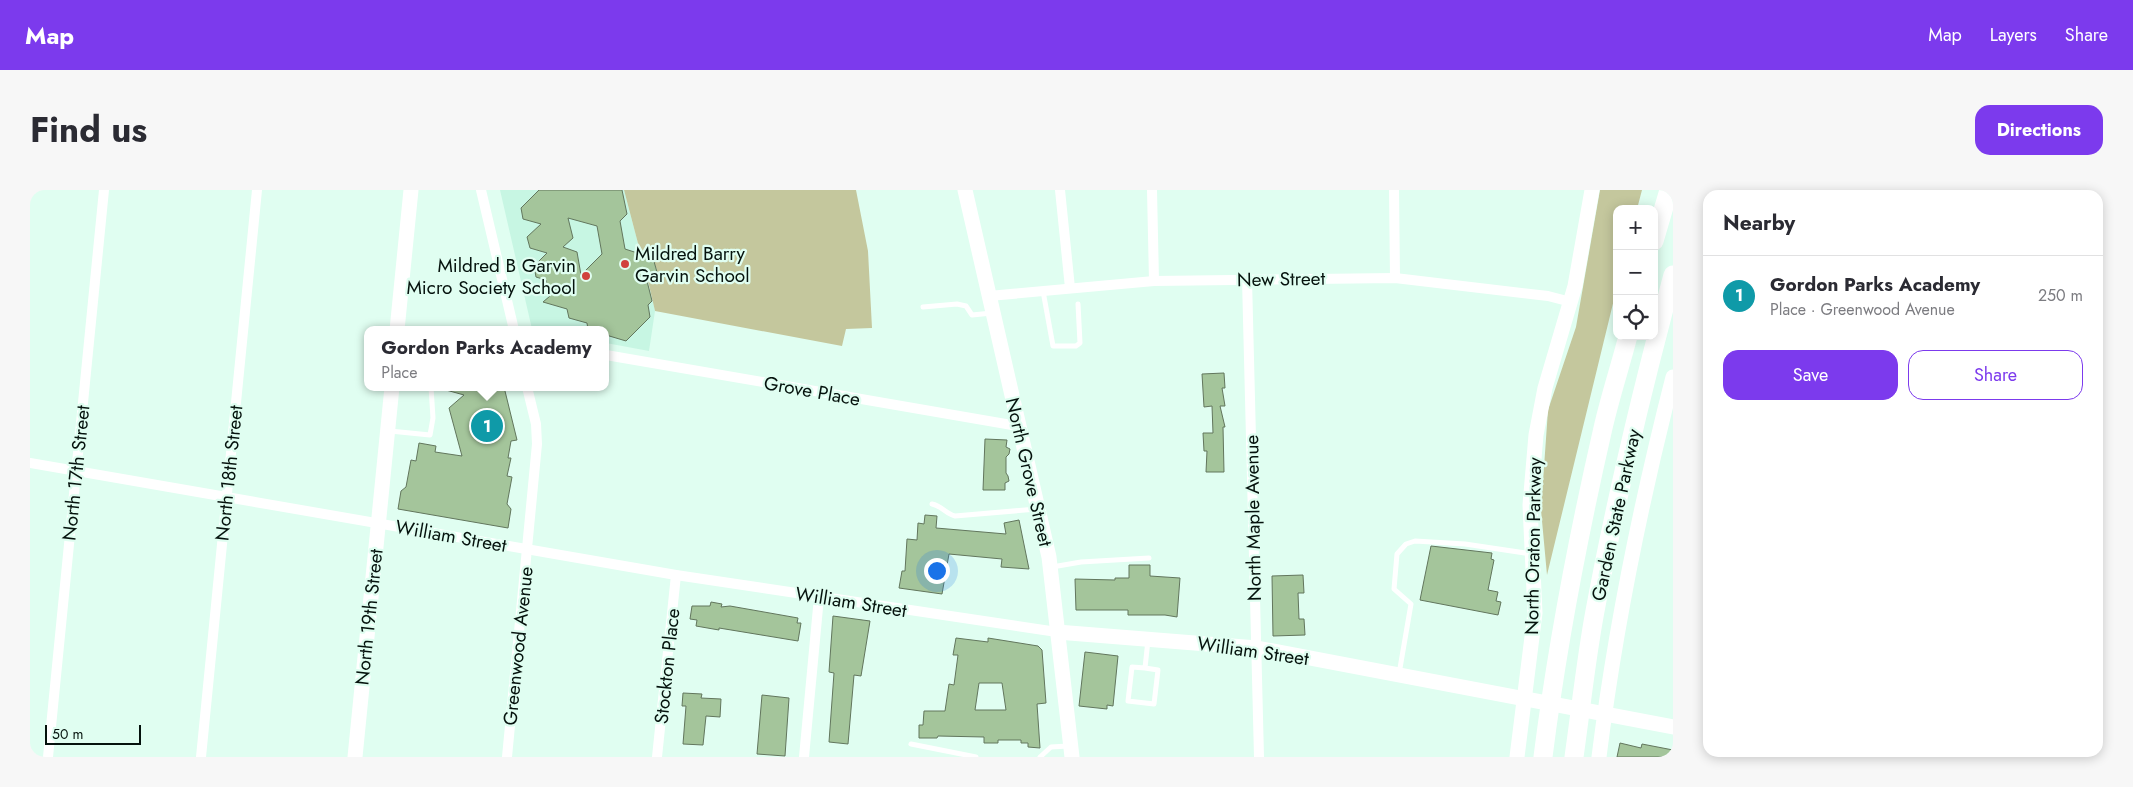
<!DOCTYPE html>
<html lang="en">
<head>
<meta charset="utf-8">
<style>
	body { margin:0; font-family:Jost,sans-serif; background:#f7f7f7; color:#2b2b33 }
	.controls { position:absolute; right:15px; top:15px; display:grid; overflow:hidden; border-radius:10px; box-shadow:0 2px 12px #0003 }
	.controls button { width:45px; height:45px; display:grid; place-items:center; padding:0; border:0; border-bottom:1px solid #e1e1e2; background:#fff; color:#2b2b33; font:25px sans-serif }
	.scale { position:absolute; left:15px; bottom:12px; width:96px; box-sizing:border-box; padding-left:5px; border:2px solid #05120d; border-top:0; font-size:14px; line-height:18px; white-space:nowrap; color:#05120d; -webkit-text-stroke:4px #e0fef1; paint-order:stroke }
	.you { position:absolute; left:906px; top:380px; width:18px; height:18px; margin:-12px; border:4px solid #fff; border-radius:50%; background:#1a73e8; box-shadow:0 0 0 8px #1a73e833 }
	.badge { display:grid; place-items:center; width:32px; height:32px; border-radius:50%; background:#7c3aed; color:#fff; font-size:16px; font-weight:700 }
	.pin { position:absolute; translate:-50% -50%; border:2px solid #fff; box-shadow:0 1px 5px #0006 }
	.popup { position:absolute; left:334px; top:136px; width:245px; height:65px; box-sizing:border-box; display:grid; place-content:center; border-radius:10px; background:#fff; filter:drop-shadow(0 1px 4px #0005); font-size:16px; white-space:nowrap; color:#7c7c81 }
	.popup b { font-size:19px; color:#2b2b33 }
	.popup::after { content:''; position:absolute; left:50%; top:100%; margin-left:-10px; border:10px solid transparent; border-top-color:#fff }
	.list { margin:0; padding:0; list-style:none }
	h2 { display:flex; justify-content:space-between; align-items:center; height:65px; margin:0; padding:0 20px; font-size:21px }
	h2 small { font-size:16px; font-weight:400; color:#7c7c81 }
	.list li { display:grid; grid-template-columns:32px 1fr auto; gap:15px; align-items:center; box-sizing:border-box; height:80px; padding:0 20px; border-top:1px solid #e1e1e2 }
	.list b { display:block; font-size:19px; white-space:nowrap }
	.list p { margin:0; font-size:16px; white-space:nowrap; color:#7c7c81 }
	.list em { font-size:16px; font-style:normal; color:#7c7c81 }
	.actions { display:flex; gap:10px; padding:15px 20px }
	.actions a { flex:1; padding:11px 0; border:1px solid #7c3aed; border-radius:15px; text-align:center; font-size:18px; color:#7c3aed }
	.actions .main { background:#7c3aed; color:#fff }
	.icon { flex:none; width:28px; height:28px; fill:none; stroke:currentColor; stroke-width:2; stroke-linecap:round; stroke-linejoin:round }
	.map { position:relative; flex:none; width:1643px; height:567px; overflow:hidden; border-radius:15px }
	header { display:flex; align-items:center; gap:30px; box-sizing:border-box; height:70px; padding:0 25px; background:#7c3aed; color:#fff }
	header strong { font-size:24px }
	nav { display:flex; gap:28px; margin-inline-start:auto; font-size:18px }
	.intro { display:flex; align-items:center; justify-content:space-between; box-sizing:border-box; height:120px; padding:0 30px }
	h1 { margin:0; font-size:35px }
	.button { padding:12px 22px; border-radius:15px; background:#7c3aed; color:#fff; font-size:18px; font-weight:700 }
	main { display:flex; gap:30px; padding:0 30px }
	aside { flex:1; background:#fff; border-radius:15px; box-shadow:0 2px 12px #0003 }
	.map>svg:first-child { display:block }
	.built { fill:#c7f6e3 }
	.green { fill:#c4c79d }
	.building { fill:#a4c59b; stroke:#62765d; fill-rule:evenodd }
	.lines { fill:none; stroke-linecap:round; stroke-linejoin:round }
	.lane { stroke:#fff; stroke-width:5 }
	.street { stroke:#fff; stroke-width:10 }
	.secondary { stroke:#fff; stroke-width:15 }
	.highway { stroke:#fff; stroke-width:19 }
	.poi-dot { fill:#d1423d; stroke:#e0fef1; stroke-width:2 }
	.labels { text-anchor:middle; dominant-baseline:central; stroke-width:4.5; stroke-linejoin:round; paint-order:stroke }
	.poi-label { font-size:19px; fill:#05120d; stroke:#e0fef1; text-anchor:start }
	.street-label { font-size:19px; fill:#05120d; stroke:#e0fef1 }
</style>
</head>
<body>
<header>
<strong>Map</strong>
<nav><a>Map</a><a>Layers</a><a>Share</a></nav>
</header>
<div class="intro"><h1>Find us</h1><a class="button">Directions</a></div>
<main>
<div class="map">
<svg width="1643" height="567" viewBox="0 0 1643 567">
	<rect width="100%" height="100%" fill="#e0fef1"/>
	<polygon class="built" points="470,0 594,0 610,61 621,66 627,80 618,91 625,121 619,161 576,153 576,140 502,139"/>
	<g class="green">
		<polygon points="594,0 826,0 838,61 842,138 816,139 812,156 625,121 618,91 627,80 621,66 610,61"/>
		<polygon points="1570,0 1612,0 1607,19 1587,19 1587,97 1517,385 1511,320 1518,220 1546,137"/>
	</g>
	<g class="building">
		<path d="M 509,0 L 592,0 L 597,24 L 590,31 L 595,59 L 623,68 L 627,82 L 617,91 L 622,111 L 618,115 L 620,127 L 596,151 L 576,145 L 576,140 L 558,140 L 557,133 L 539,128 L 537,119 L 513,112 L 520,106 L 516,90 L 506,87 L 504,76 L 517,63 L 500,58 L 497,47 L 511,34 L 493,29 L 491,18 ZM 538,28 L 567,36 L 572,64 L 551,85 L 547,62 L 533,57 L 543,48 Z"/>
		<polygon points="1194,183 1195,198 1192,198 1195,216 1190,216 1195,237 1193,237 1194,282 1176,282 1177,261 1174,261 1173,243 1183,243 1182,216 1174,217 1172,184"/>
		<polygon points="417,197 474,197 487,250 481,251 478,268 481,268 477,286 482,287 477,314 481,319 478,338 368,319 371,301 376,297 381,270 386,271 389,253 406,256 405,262 432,266 419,218 434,205 416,200"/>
		<polygon points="955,249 977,250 976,257 980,259 979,264 976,267 976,283 978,286 979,291 975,293 975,300 953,300"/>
		<polygon points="895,325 907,326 906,338 976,344 974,333 989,330 999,379 971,377 972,369 919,364 912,404 869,398 872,381 875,381 877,349 887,350 888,333 894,334"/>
		<polygon points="1401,356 1462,363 1461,369 1464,370 1458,400 1468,402 1466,411 1471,412 1468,425 1390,410"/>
		<polygon points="1099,375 1120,375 1120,386 1150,388 1147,427 1135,425 1098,425 1098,420 1046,420 1045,389 1085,390 1085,388 1099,388"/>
		<polygon points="1273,385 1274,403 1268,403 1269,429 1274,429 1275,445 1243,446 1242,386"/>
		<polygon points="681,412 692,414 691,417 700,416 768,428 767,433 771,433 768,451 689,438 689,440 666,436 667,430 660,429 662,416 680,416"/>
		<polygon points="803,426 840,431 831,486 824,485 818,554 799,552 804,483 799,482"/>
		<path d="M 926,448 L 958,452 L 958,448 L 1008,456 L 1012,460 L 1016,513 L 1007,514 L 1010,558 L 998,557 L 998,553 L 991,553 L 991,550 L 968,550 L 968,553 L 954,553 L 954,547 L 908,546 L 907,548 L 889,548 L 889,535 L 893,535 L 894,521 L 915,521 L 919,494 L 924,495 L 928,465 L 923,465 ZM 949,493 L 972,493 L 976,520 L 945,520 Z"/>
		<polygon points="1055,462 1088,466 1083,516 1077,515 1077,519 1049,516"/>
		<polygon points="653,503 672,504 671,508 691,509 690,527 676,526 673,555 653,554 656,516 652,516"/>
		<polygon points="732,505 759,508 755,566 727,564"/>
		<polygon points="1590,553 1611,558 1612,554 1643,560 1643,567 1587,567"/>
	</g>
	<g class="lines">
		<g class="lane">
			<polyline points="1013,101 1023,156 1046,156 1050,153 1048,114"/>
			<polyline points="893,117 927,114 936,116 942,125 962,123"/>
			<polyline points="360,241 400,245 403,228 401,197"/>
			<path d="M 902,314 C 912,316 916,324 925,326 L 1007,319"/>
			<polyline points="1022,377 1051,372 1119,368"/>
			<polyline points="1115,478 1128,480 1124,514 1098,511 1102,477 1115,478 1118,450"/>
			<polyline points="1369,484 1381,414 1364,399 1367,364 1376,354 1385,351 1435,354 1502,364"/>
			<polyline points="881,554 946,567"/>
			<polyline points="1010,567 1021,557 1038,556"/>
		</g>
		<g class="street">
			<polyline points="451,0 484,140"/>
			<polyline points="1030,0 1040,98"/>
			<polyline points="1122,0 1124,91"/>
			<polyline points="1364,0 1365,88"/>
			<polyline points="1217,89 1229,567"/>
			<polyline points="959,106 1124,91 1365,88 1518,106 1541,112"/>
			<polyline points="576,165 988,236"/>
			<polyline points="0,273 646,385 1027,442"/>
			<polyline points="18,567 74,0"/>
			<polyline points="171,567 227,0"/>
			<polyline points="477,567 507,254 506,234 497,197"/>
			<polyline points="627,567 646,385"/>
			<polyline points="774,567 789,407"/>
		</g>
		<g class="secondary">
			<polyline points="935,0 1019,367 1042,567"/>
			<polyline points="367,140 381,0"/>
			<polyline points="1027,442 1227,458 1643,537"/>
			<polyline points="325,567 362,197"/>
			<polyline points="1487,567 1505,423 1500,315 1506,245 1515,198 1545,96 1562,0"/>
			<path d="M 1569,567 C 1585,438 1611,312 1643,187"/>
		</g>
		<g class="highway">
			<polyline points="1624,51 1639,0"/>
			<path d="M 1513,567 C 1527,456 1548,347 1573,238 C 1580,207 1590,177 1598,146"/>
			<path d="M 1544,567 C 1551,518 1556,469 1565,421 C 1586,308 1613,196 1643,85"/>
		</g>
	</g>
	<g class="poi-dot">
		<circle cx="595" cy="74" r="5"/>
		<circle cx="556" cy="86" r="5"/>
	</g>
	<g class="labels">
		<g class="poi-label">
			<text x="605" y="63">Mildred Barry<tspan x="605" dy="22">Garvin School</tspan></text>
			<text x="546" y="75" text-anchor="end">Mildred B Garvin<tspan x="546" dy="22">Micro Society School</tspan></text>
		</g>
		<g class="street-label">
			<text transform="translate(1251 89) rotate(-1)">New Street</text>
			<text transform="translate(782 201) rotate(10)">Grove Place</text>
			<text transform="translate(999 282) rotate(77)">North Grove Street</text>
			<text transform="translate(46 283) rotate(-84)">North 17th Street</text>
			<text transform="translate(199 283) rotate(-84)">North 18th Street</text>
			<text transform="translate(1586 325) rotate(-78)">Garden State Parkway</text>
			<text transform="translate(1223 328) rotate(-91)">North Maple Avenue</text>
			<text transform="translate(421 346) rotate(10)">William Street</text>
			<text transform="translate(1503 356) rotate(-89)">North Oraton Parkway</text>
			<text transform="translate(821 412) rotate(9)">William Street</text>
			<text transform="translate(339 427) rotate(-84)">North 19th Street</text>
			<text transform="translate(488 456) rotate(-84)">Greenwood Avenue</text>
			<text transform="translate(1223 461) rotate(8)">William Street</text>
			<text transform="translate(637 476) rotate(-84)">Stockton Place</text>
		</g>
	</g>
</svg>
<div class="controls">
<button>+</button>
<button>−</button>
<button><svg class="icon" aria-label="locate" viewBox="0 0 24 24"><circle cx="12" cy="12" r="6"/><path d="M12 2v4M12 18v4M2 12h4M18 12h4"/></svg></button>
</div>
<div class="scale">50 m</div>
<div class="you"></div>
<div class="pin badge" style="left:457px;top:236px;background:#0f9aa8">1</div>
<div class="popup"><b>Gordon Parks Academy</b>Place</div>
</div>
<aside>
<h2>Nearby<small></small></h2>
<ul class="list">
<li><span class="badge" style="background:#0f9aa8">1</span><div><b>Gordon Parks Academy</b><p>Place · Greenwood Avenue</p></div><em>250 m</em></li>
</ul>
<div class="actions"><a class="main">Save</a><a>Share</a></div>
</aside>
</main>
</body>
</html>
